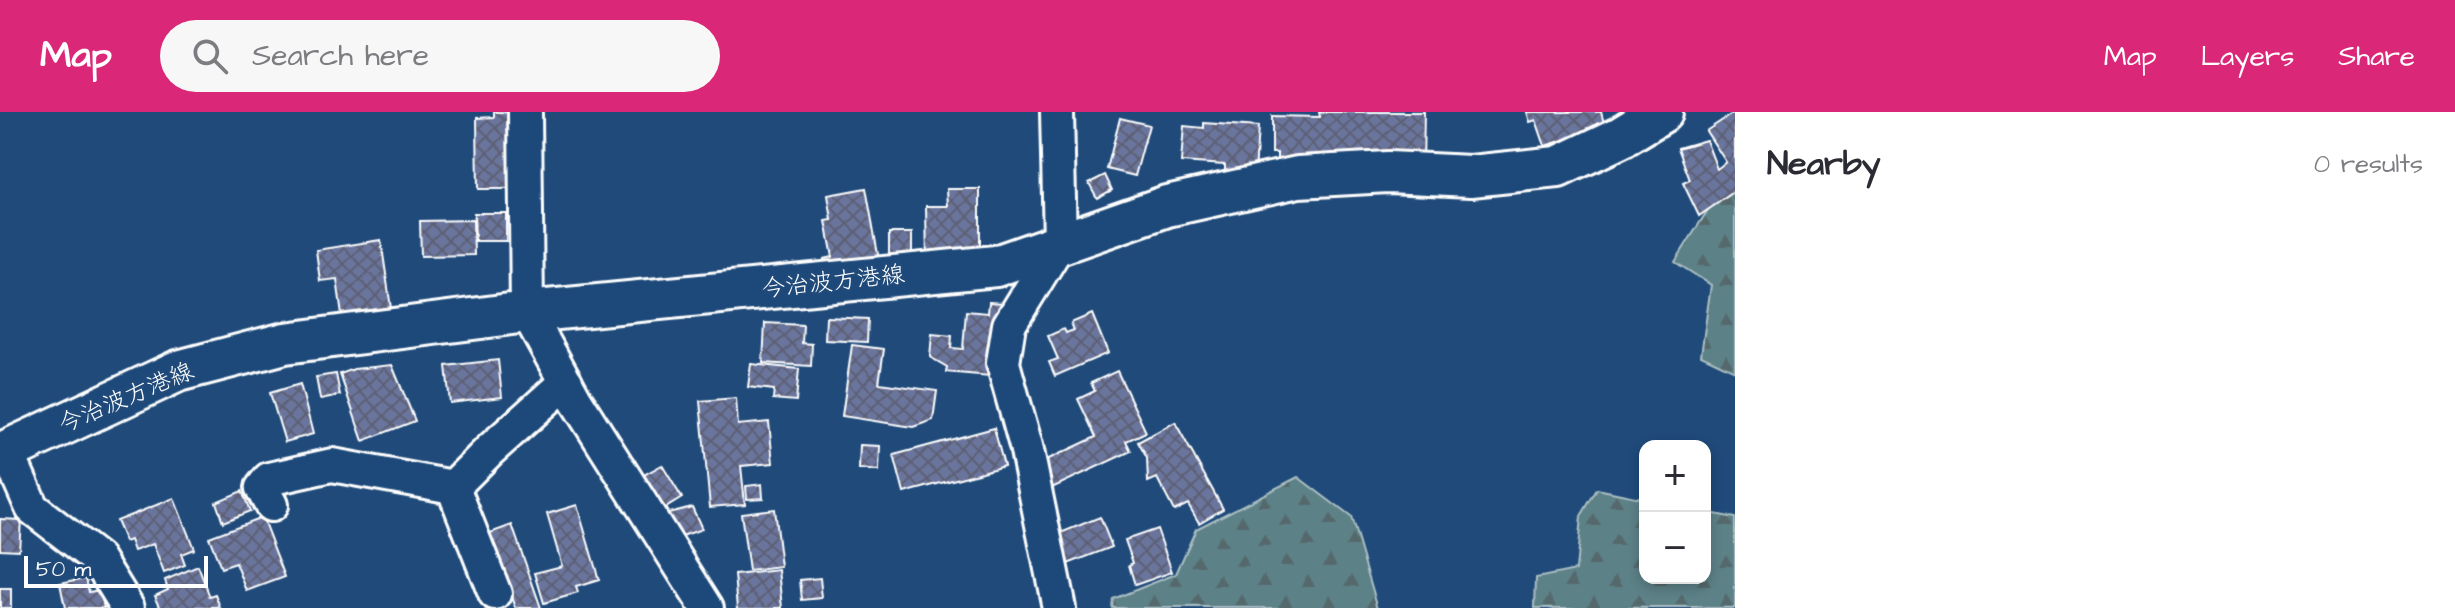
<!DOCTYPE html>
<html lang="en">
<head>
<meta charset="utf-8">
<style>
	body { margin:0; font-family:"Architects Daughter","Klee One",sans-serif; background:#f7f7f7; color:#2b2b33 }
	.controls { position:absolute; right:24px; bottom:24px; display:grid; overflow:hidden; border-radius:16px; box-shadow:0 4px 12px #0003 }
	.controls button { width:72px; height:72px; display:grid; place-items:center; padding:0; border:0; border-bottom:2px solid #e1e1e2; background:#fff; color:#2b2b33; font:40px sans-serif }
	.scale { position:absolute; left:24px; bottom:20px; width:184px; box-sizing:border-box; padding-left:8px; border:4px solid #fff; border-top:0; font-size:22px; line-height:28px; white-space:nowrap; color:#fff; -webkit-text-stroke:6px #1f4a7a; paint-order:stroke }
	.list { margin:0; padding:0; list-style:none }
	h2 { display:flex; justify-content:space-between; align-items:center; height:104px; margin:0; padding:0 32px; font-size:34px }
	h2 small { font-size:26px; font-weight:400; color:#7c7c81 }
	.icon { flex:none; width:44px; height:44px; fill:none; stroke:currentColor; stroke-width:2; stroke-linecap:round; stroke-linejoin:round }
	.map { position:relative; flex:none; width:1735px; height:496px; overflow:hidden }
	header { display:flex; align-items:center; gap:48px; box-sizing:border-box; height:112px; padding:0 40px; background:#db2777; color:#fff }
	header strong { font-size:38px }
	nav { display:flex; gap:44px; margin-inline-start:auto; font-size:28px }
	.search { width:560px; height:72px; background:#f7f7f7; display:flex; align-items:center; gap:20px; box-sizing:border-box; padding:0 28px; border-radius:44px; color:#7c7c81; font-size:30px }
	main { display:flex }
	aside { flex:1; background:#fff }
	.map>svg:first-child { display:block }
	.forest { fill:url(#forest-firs); stroke:#adc0c3; stroke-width:2 }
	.building { fill:url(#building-cross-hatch); stroke:#fff; stroke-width:2 }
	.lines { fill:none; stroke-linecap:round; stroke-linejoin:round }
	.minor-casing { stroke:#fff; stroke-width:38 }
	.major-casing { stroke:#fff; stroke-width:46 }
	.minor { stroke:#1f4a7a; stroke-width:32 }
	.major { stroke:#1f4a7a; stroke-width:40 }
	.labels { text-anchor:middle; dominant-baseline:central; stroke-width:6; stroke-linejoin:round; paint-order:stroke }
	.street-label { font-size:24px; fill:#fff; stroke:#1f4a7a }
</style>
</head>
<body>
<header>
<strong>Map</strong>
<div class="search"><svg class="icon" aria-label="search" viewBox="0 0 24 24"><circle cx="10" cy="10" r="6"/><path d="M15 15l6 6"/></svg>Search here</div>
<nav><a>Map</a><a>Layers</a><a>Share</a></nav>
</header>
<main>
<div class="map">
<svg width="1735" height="496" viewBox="0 0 1735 496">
	<defs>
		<pattern id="forest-firs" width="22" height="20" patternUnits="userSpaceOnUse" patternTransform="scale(2)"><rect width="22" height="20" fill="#5b8187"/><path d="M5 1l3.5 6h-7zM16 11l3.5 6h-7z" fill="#54696c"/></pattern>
		<pattern id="building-cross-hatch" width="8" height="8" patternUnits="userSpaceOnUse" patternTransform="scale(2)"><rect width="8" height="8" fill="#6b749d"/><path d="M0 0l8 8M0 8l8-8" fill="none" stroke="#5c6074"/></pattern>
	</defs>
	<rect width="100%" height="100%" fill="#1f4a7a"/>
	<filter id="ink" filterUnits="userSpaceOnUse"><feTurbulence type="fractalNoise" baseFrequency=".0125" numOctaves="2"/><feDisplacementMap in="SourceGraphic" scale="16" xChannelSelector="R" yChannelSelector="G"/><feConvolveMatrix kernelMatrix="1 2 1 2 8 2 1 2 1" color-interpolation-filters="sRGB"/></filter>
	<g filter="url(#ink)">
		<g class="forest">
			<polygon points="1732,60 1735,62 1735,259 1701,243 1711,173 1675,150"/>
			<polygon points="1298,365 1351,405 1378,496 1112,496 1113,487 1176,462 1196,417"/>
			<polygon points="1597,377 1645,387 1645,466 1705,466 1705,400 1735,406 1735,496 1535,496 1536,466 1576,458 1581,404"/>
		</g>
		<g class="building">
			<polygon points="494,0 512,0 513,77 478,77 477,6 494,5"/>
			<polygon points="1319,0 1424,0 1423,55 1277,58 1277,41 1272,41 1272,4 1320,5"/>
			<polygon points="1527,0 1601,0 1605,15 1572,30 1570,26 1545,34 1536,8 1530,10"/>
			<polygon points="1735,0 1735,79 1699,104 1683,71 1690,68 1678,36 1706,28 1717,57 1726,50 1706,19"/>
			<polygon points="1120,6 1149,13 1135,64 1107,57"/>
			<polygon points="1204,11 1258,15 1255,62 1225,60 1225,53 1181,50 1184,14 1204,16"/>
			<polygon points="1105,63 1112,78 1097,86 1089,71"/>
			<polygon points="866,76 881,159 827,168 824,147 833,145 826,109 832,108 828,83"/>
			<polygon points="947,77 980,77 980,154 927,154 926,94 948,94"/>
			<polygon points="474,101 506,101 506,129 475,129"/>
			<polygon points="473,108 474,143 421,144 420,109"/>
			<rect x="889" y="121" width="23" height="37"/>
			<polygon points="381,128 393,210 344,217 337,167 320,169 316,138"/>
			<polygon points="989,190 1004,191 990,264 946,260 947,255 930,245 932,222 952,224 951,236 963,237 966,199 988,201"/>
			<polygon points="1092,202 1108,241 1055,264 1049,250 1058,247 1048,224 1064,217 1066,221 1074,218 1071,211"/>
			<polygon points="826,205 868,207 867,230 825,228"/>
			<polygon points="765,211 803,213 802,231 812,232 811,254 763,251"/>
			<polygon points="852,233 884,237 879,271 937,279 933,308 913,315 842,304"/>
			<polygon points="498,248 502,285 450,291 446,254"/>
			<polygon points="751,252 799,257 796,289 773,287 774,278 748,275"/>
			<polygon points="392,253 415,309 363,329 340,262 354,257"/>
			<polygon points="1117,259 1146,320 1126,329 1131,339 1052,376 1040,351 1096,325 1078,287 1095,279 1091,271"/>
			<polygon points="336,262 340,283 320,287 316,265"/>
			<polygon points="300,272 313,322 285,330 270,281"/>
			<polygon points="736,286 738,313 769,310 773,351 741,354 745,392 710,395 700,289"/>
			<polygon points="1175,310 1223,397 1199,411 1188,392 1174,399 1157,366 1148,370 1147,346 1138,330"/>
			<polygon points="994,316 1004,354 904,381 894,343"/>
			<polygon points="860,333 880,334 879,359 859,357"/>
			<polygon points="662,353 682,386 664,397 644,363"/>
			<polygon points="762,372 763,386 747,387 746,374"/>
			<polygon points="242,379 250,399 223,410 216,390"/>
			<polygon points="174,386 194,437 181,442 185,453 164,461 153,432 134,439 130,428 125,430 116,409"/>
			<polygon points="577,393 599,468 576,475 578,481 544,491 535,461 562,454 547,402"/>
			<polygon points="692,395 702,417 682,424 664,402"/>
			<polygon points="774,397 781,455 749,459 741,401"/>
			<polygon points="262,405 285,465 247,479 236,451 221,456 209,425"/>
			<polygon points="1100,405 1112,435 1065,453 1053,424"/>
			<polygon points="0,407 21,408 19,438 0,437"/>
			<polygon points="512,413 541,496 516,496 490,421"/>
			<polygon points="1157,417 1172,460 1135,473 1129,453 1133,451 1125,428"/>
			<polygon points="198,454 210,485 216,483 221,496 161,496 155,483 168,477 165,468"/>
			<polygon points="779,458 783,496 738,496 735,463"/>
			<polygon points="86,466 89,480 100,478 104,496 65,496 60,471"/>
			<polygon points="820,466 822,486 802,488 800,468"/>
			<rect x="0" y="477" width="11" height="19"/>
		</g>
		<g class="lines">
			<defs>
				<g id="minor">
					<polyline points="525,0 527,200 575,287 707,496"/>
					<polyline points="1057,0 1060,130 1009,213 1003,251 1026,334 1059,496"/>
					<polyline points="7,339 32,396 98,447 128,496"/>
					<polyline points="453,375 495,482"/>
					<polyline points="271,393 262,376 269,367 332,353 453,375 490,338 566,270"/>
				</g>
				<polyline id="major" points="0,342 178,259 285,231 527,200 996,154 1167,94 1298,65 1388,60 1471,64 1558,55 1621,25 1662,0"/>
			</defs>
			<use href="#minor" class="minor-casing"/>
			<use href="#major" class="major-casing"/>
			<use href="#minor" class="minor"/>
			<use href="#major" class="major"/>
		</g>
	</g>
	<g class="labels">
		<g class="street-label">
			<text transform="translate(833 170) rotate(-6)">今治波方港線</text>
			<text transform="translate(126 286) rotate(-23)">今治波方港線</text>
		</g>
	</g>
</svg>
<div class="controls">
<button>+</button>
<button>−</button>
</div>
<div class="scale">50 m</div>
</div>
<aside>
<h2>Nearby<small>0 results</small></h2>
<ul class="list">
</ul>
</aside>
</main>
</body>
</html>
